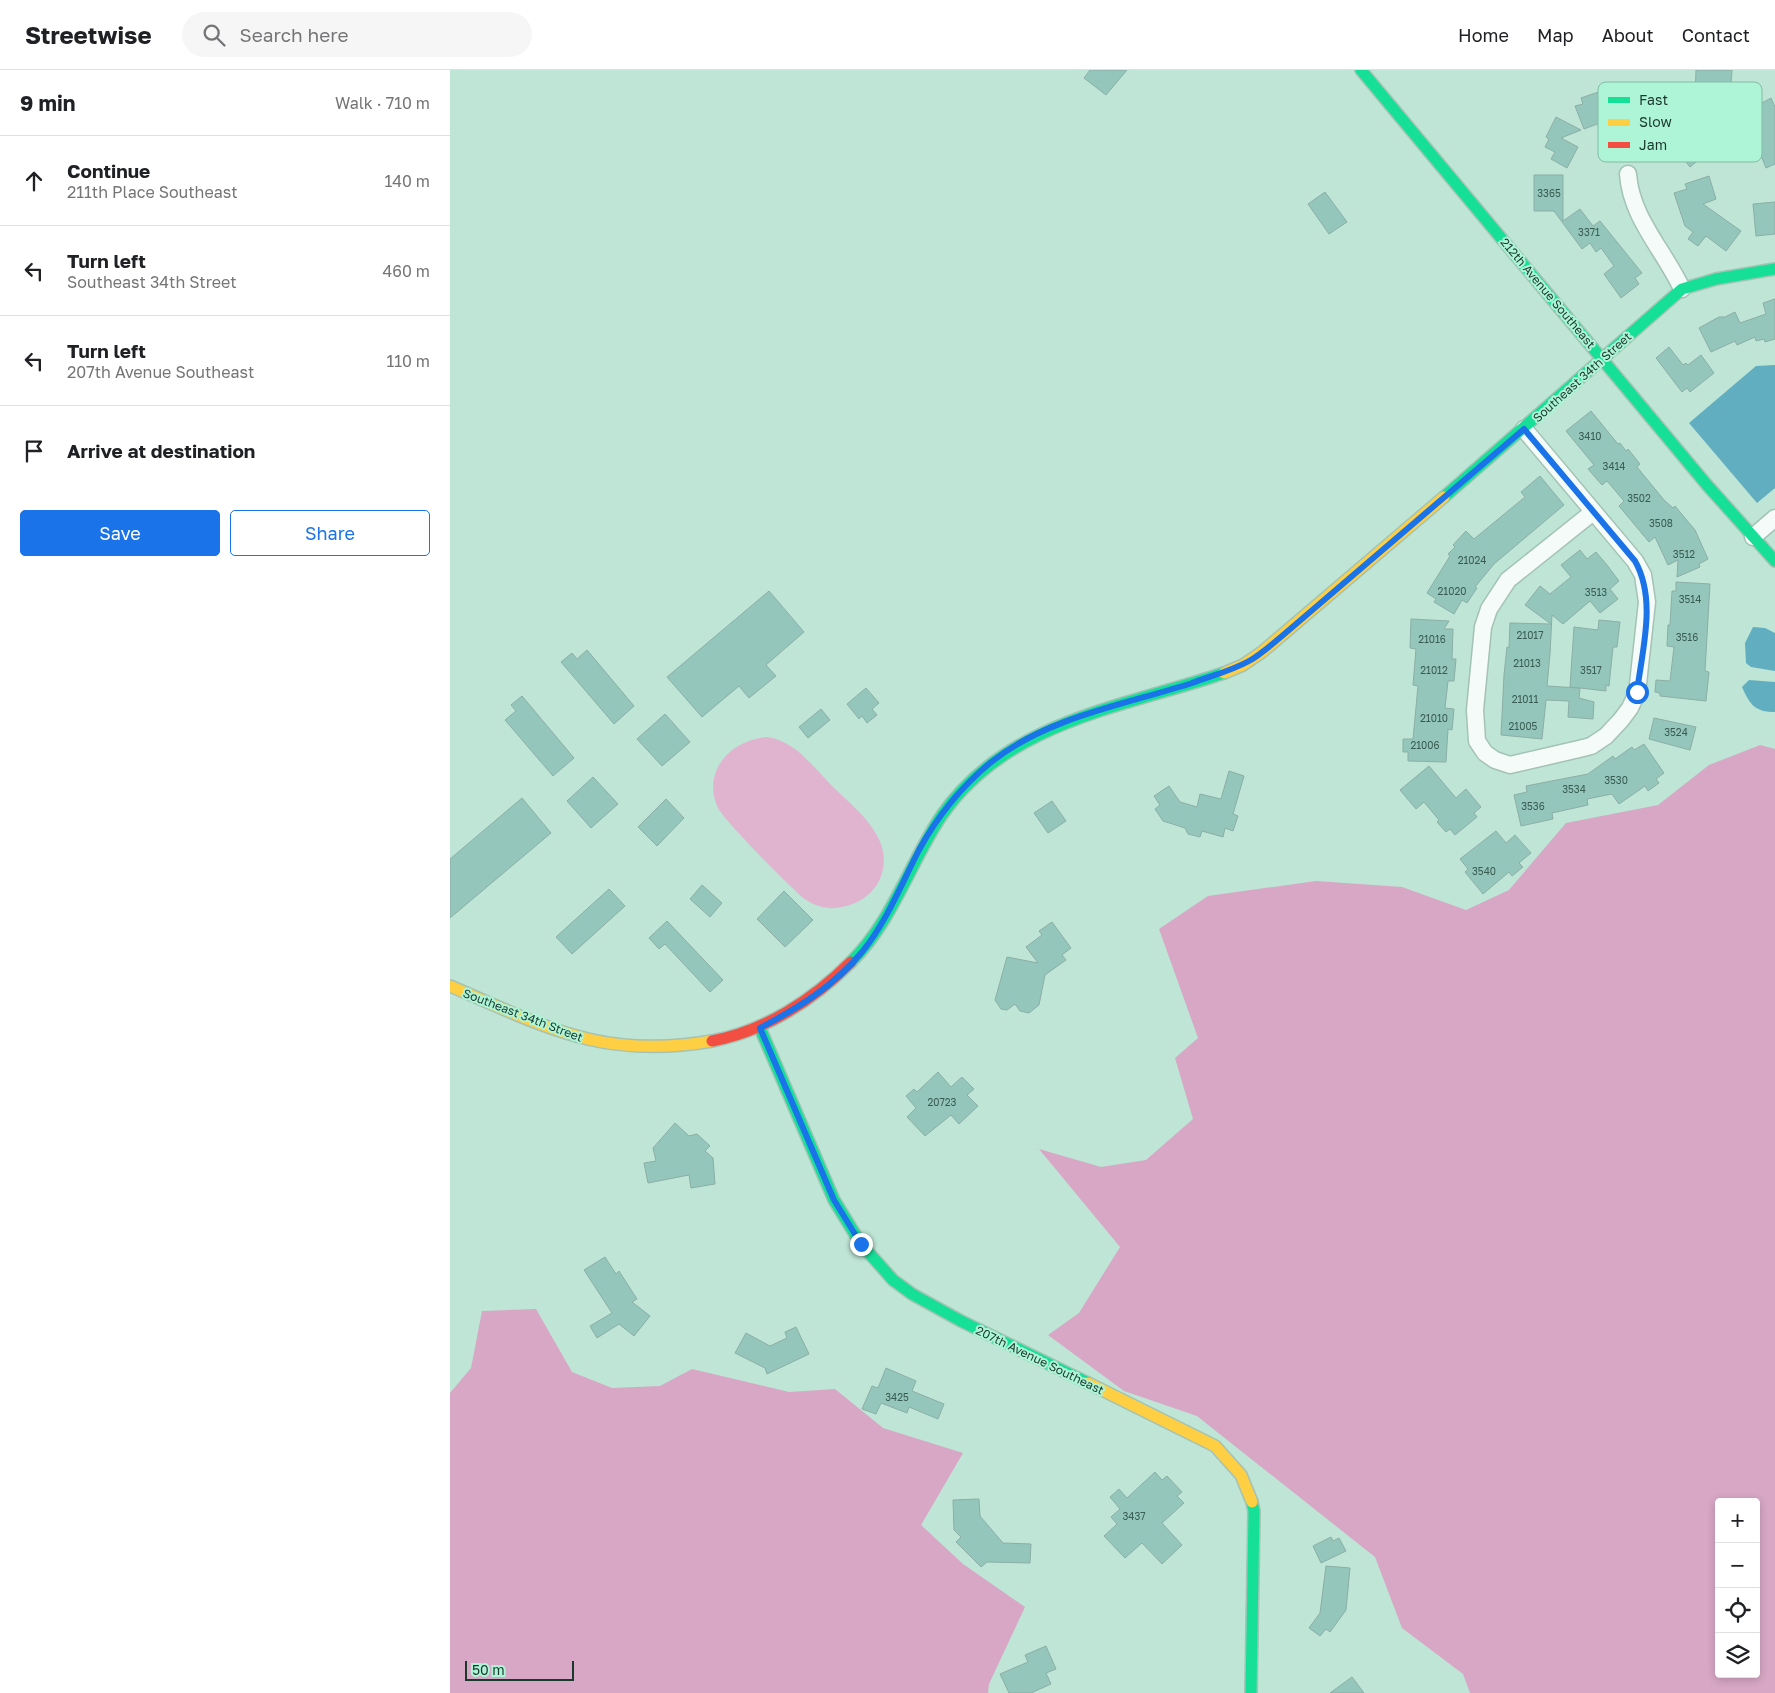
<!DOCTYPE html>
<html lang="en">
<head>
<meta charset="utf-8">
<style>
	body { margin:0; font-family:"Golos Text",sans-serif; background:#f6f6f6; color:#202124 }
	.controls { position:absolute; right:15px; bottom:15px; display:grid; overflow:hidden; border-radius:5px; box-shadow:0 2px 8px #0003 }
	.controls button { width:45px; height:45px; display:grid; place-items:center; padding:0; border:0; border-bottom:1px solid #e0e0e0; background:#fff; color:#202124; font:25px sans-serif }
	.scale { position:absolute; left:15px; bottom:12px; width:109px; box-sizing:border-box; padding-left:5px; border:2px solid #1b382d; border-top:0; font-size:14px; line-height:18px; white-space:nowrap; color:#1b382d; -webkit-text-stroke:4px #aef5d8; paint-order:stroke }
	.stop { position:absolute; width:15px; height:15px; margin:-11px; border:4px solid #1a73e8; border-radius:50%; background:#fff }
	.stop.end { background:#1a73e8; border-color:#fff; box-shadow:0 1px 5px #0008 }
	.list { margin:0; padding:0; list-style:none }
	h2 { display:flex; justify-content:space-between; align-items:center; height:65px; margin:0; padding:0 20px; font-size:21px }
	h2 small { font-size:16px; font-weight:400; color:#757577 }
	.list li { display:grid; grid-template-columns:32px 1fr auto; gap:15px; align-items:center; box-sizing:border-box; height:90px; padding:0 20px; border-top:1px solid #e0e0e0 }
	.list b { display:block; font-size:19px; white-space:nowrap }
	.list p { margin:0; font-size:16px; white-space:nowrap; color:#757577 }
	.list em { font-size:16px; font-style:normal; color:#757577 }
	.actions { display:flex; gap:10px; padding:15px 20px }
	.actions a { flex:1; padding:11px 0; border:1px solid #1a73e8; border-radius:5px; text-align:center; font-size:18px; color:#1a73e8 }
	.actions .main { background:#1a73e8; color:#fff }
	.icon { flex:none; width:28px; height:28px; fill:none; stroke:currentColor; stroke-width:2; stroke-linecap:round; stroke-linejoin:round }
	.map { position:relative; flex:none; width:1325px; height:1623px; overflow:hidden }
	header { display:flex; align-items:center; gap:30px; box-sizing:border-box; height:70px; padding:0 25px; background:#fff; border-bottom:1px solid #e0e0e0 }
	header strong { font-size:24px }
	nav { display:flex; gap:28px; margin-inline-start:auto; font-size:18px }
	.search { width:350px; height:45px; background:#f6f6f6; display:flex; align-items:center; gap:12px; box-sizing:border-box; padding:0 18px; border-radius:28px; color:#757577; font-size:19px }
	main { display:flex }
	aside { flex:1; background:#fff }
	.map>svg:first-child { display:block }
	.green { fill:#e0b4cf }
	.forest { fill:#d7a7c5; fill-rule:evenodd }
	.water { fill:#62aec1 }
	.building { fill:#94c6bc; stroke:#8caea5 }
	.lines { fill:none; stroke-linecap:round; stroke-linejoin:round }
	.street-casing { stroke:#a4c2b6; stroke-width:19 }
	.fast-casing { stroke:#a4c2b6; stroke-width:14 }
	.slow-casing { stroke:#a4c2b6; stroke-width:14 }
	.jam-casing { stroke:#a4c2b6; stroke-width:14 }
	.street { stroke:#f5fbf9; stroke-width:16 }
	.fast { stroke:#16e098; stroke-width:11 }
	.slow { stroke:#ffcf43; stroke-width:11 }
	.jam { stroke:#f24e42; stroke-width:11 }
	.route { stroke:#1a73e8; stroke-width:6 }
	.labels { text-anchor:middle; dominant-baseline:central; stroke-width:4; stroke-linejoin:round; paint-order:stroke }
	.number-label { font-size:10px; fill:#395c51 }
	.street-label { font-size:12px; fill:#1b382d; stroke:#aef5d8 }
	.key { fill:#aef5d8; stroke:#82bca5; stroke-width:1 }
	.key-label { font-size:14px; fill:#1b382d }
</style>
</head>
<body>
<header>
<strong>Streetwise</strong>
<div class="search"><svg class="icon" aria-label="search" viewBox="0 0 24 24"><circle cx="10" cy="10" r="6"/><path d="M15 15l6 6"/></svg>Search here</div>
<nav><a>Home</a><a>Map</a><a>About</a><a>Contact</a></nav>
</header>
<main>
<aside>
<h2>9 min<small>Walk · 710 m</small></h2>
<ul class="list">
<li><svg class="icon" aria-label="ahead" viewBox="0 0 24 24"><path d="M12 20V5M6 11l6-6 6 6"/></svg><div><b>Continue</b><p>211th Place Southeast</p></div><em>140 m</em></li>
<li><svg class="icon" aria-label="left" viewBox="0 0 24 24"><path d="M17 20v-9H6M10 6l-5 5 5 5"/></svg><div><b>Turn left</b><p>Southeast 34th Street</p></div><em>460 m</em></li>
<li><svg class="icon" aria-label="left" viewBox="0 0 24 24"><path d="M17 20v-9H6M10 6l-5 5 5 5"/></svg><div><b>Turn left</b><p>207th Avenue Southeast</p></div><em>110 m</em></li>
<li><svg class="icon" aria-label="arrive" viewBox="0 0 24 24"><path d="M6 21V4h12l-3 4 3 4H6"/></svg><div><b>Arrive at destination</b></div></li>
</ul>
<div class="actions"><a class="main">Save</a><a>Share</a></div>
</aside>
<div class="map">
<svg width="1325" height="1623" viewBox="0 0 1325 1623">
	<rect width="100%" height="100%" fill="#bee5d5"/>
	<path class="green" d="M 317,667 C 346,671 364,698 384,718 C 409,742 446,770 430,809 C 423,824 409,834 392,837 C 380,840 367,837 356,830 C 345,823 273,749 268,738 C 251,701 281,670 317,667 Z"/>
	<g class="forest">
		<path d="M 1310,675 L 1325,679 L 1325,1623 L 1020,1623 L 1013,1604 L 952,1558 L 925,1487 L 747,1346 L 674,1321 L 598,1265 L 629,1243 L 670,1177 L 589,1079 L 651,1097 L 696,1090 L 743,1049 L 725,988 L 748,968 L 709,859 L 758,826 L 866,811 L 952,817 L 1016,840 L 1059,820 L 1116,753 L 1208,735 L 1259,695 ZM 1269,1432 L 1306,1432 L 1306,1604 L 1269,1604 Z"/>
		<polygon points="86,1239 122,1302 162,1318 210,1316 242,1299 339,1322 385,1319 433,1358 513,1383 471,1455 513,1494 575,1537 539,1614 538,1623 0,1623 0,1323 21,1298 32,1241"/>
	</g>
	<g class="water">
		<polygon points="1325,295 1325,418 1307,433 1239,353 1306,296"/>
		<polygon points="1303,557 1315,558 1325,563 1325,601 1301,597 1296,593 1295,573"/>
		<path d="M 1299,610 L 1325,612 L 1325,642 C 1305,642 1300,635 1292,617 Z"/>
	</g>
	<g class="building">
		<polygon points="640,0 677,0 656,25 634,8"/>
		<polygon points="1246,0 1282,0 1280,28 1245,26"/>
		<polygon points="1154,20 1162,41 1170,38 1176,54 1153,63 1150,53 1134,59 1125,36 1133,34 1131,28"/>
		<polygon points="1303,20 1310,34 1321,28 1325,37 1325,94 1316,98 1302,63 1297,65 1281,31"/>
		<polygon points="1106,47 1131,60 1111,68 1128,77 1117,98 1101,89 1105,82 1095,77 1099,69 1096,67"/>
		<polygon points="1234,50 1239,57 1244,53 1249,60 1252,58 1263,72 1254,79 1257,83 1240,97 1215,65"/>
		<polygon points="1084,105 1113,105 1113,151 1130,139 1143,156 1150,151 1192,203 1185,208 1189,214 1171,228 1154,204 1164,196 1151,178 1146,182 1140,173 1132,179 1104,141 1084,141"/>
		<polygon points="1259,106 1266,129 1253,134 1291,161 1276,181 1256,166 1248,176 1238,169 1243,162 1235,156 1224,123 1237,119 1235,114"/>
		<polygon points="875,122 897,152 879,164 858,134"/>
		<polygon points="1325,132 1325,164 1306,166 1303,134"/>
		<polygon points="1325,229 1325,269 1315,272 1314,269 1306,271 1305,267 1287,275 1285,271 1261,282 1249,258 1269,247 1275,247 1285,242 1290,253 1316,244 1313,233"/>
		<polygon points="1219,277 1233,295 1236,293 1238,295 1251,285 1264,303 1240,322 1237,318 1232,322 1206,288"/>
		<polygon points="1141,341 1168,374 1170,373 1176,381 1178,379 1190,394 1187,397 1214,430 1223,438 1225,436 1245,460 1258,489 1249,494 1250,497 1227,507 1228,490 1218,495 1205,467 1199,472 1169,436 1174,431 1157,411 1152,415 1138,399 1144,395 1116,361"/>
		<polygon points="1090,406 1114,435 1044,494 1025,517 1027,518 1017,533 1012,530 1004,544 984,532 986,529 977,523 1000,486 998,484 1005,477 1003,475 1016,461 1024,469 1075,427 1071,422"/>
		<polygon points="1130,480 1137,489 1146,482 1157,495 1169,511 1160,519 1168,529 1150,543 1140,531 1113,554 1102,545 1100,584 1097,616 1129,618 1120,617 1124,557 1148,560 1149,550 1170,552 1167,577 1163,577 1159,616 1156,615 1156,621 1130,618 1129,628 1144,632 1143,649 1118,647 1119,631 1096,630 1092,669 1051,665 1054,605 1057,577 1059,578 1060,553 1101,554 1075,535 1090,516 1100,524 1121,507 1111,495"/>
		<polygon points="1226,512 1260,514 1255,601 1259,602 1256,631 1210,626 1210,623 1205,622 1206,610 1220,611 1224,577 1217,576 1218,555 1220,555 1222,521 1226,521"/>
		<polygon points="319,521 354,562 316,595 326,606 299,628 289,616 252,647 217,607"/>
		<polygon points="961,549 999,551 994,559 1003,559 1002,589 1006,589 1004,611 998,611 995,638 1004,639 1002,660 998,659 996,692 958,691 958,682 953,682 953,669 963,669 968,616 963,615 966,579 960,578"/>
		<polygon points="137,580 184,636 164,654 111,592 122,583 127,589"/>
		<polygon points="416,618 429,633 422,639 427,645 417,653 412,646 409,649 397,634"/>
		<polygon points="72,626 124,688 103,706 55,650 66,641 61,635"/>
		<polygon points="371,639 380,650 358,668 349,657"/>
		<polygon points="215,644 240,672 212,696 187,669"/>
		<polygon points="1204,648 1246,657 1240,680 1199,669"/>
		<polygon points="1194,674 1214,703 1206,709 1209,713 1198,721 1195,716 1169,734 1162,724 1137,729 1138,735 1102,743 1103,749 1071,756 1064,725 1077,722 1076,716 1138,704 1163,686 1165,689 1182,677 1184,680"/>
		<polygon points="979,696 1006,728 1016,719 1031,737 1024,743 1027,747 1005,765 1000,759 996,762 987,752 989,750 974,732 966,739 950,720"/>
		<polygon points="779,701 794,706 783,744 788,746 783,761 775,758 773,767 752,761 750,767 738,764 735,758 713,751 705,739 710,735 704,726 719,716 730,732 747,737 750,724 771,729"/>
		<polygon points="143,707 168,734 141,758 117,731"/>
		<polygon points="72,728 101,763 0,848 0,789"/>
		<polygon points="216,729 234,748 207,776 188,757"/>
		<polygon points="602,731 616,751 598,763 584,743"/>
		<polygon points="1046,761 1056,773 1065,765 1081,783 1069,793 1073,797 1062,806 1059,802 1033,824 1015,802 1018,799 1010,789"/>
		<polygon points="252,815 272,833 260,847 240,829"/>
		<polygon points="159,819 175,836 122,884 106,867"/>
		<polygon points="334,821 363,850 335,877 307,849"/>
		<polygon points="217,851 273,910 260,922 215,874 209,879 199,868"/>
		<polygon points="602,852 621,878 612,885 616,890 595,905 589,935 579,943 570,941 565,934 557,940 551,939 545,930 557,887 588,893 576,877 592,865 589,861"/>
		<polygon points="488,1002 501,1017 512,1007 524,1019 517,1025 528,1036 509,1054 501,1045 475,1066 457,1047 466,1038 456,1026 464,1019 467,1022"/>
		<polygon points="225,1053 239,1066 247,1064 260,1076 255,1081 263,1088 265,1114 241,1118 239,1105 198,1113 194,1093 206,1091 203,1078"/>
		<polygon points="155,1187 166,1204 169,1201 187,1229 182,1232 200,1246 184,1266 169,1254 147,1268 140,1256 162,1243 134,1200"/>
		<polygon points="346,1257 359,1284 317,1304 315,1298 285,1283 296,1263 320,1276 337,1268 335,1262"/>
		<polygon points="436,1298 466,1311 462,1321 494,1334 488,1349 459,1337 457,1343 431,1333 426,1344 412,1339 422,1316 428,1318"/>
		<polygon points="705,1402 712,1410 717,1406 732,1422 727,1426 734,1433 712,1453 732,1475 712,1494 692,1473 675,1488 654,1466 667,1454 661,1447 670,1439 660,1427 669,1419 677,1428"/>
		<polygon points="529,1429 530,1446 553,1473 581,1474 580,1493 537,1492 531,1497 506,1472 511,1467 504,1460 503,1430"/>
		<polygon points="881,1467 883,1471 889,1468 896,1481 871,1493 863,1476"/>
		<polygon points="876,1496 900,1498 896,1540 880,1562 876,1559 870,1566 859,1558 870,1543"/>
		<polygon points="596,1576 606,1599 596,1603 601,1614 581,1623 559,1623 550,1604 578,1592 575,1585"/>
		<polygon points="902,1607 914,1623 880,1623"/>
	</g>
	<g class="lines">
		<defs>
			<g id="street">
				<path d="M 1178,104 C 1181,148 1214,180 1232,219"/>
				<polyline points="1074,359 1185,491 1193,505 1197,532 1187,623 1180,638 1171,650 1156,666 1141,676 1129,679 1060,695 1045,690 1035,683 1027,671 1025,640 1033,557 1039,539 1058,510 1143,442"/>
				<polyline points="1303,467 1325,448"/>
			</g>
			<g id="fast">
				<polyline points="911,0 1257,415 1325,491"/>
				<polyline points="994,427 1232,219 1266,209 1325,199"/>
				<path d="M 401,892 C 443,851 460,792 492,745 C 557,651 674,637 774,603"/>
				<polyline points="310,958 384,1130 411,1174 443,1210 462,1224 511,1251 638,1313"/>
				<polyline points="801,1623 804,1441 802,1432"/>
			</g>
			<g id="slow">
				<polyline points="774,603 793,595 812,582 994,427"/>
				<path d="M 0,916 C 96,957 153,990 262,971"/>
				<polyline points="638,1313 765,1376 791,1405 802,1432"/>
			</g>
			<path id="jam" d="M 262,971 C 315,961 363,930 401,892"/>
		</defs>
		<use href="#street" class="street-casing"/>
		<use href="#fast" class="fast-casing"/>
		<use href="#slow" class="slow-casing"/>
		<use href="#jam" class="jam-casing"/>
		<use href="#street" class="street"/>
		<use href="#fast" class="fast"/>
		<use href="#slow" class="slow"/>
		<use href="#jam" class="jam"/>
	</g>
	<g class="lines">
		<path class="route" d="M 411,1174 L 384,1130 L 310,958 C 348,938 384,916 412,882 C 437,851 451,815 469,780 C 487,747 511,717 540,693 C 597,647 674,635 742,613 C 761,606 781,601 799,591 C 810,585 821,575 832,566 L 1074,359 L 1185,491 C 1207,530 1192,580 1187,622"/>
	</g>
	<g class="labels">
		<g class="number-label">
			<text x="1099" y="123">3365</text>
			<text x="1139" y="162">3371</text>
			<text x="1140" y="366">3410</text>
			<text x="1164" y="396">3414</text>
			<text x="1189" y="428">3502</text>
			<text x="1211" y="453">3508</text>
			<text x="1234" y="484">3512</text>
			<text x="1022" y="490">21024</text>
			<text x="1002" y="521">21020</text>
			<text x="1146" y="522">3513</text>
			<text x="1240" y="529">3514</text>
			<text x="1080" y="565">21017</text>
			<text x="1237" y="567">3516</text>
			<text x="982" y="569">21016</text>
			<text x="1077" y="593">21013</text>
			<text x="984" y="600">21012</text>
			<text x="1141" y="600">3517</text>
			<text x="1075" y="629">21011</text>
			<text x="984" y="648">21010</text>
			<text x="1073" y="656">21005</text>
			<text x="1226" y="662">3524</text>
			<text x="975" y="675">21006</text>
			<text x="1166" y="710">3530</text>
			<text x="1124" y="719">3534</text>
			<text x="1083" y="736">3536</text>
			<text x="1034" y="801">3540</text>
			<text x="492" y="1032">20723</text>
			<text x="447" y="1327">3425</text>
			<text x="684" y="1446">3437</text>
		</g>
		<g class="street-label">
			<text transform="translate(1098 223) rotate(50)">212th Avenue Southeast</text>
			<text transform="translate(1132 307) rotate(-42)">Southeast 34th Street</text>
			<text transform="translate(73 945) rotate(21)">Southeast 34th Street</text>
			<text transform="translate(590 1290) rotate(26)">207th Avenue Southeast</text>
		</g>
	</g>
	<rect x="1148" y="12" width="164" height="80" rx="8" class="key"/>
	<rect x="1158" y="27" width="22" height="6" fill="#16e098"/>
	<rect x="1158" y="49" width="22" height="7" fill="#ffcf43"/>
	<rect x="1158" y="72" width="22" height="6" fill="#f24e42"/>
	<g class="key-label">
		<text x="1189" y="35">Fast</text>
		<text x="1189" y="57">Slow</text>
		<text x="1189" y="80">Jam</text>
	</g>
</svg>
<div class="controls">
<button>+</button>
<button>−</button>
<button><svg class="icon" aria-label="locate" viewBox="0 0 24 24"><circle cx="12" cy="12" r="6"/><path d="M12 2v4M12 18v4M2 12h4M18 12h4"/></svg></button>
<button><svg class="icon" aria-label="layers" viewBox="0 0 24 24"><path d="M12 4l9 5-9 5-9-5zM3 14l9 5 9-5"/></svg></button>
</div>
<div class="scale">50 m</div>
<div class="stop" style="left:1187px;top:622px"></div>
<div class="stop end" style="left:411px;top:1174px"></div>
</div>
</main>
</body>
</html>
